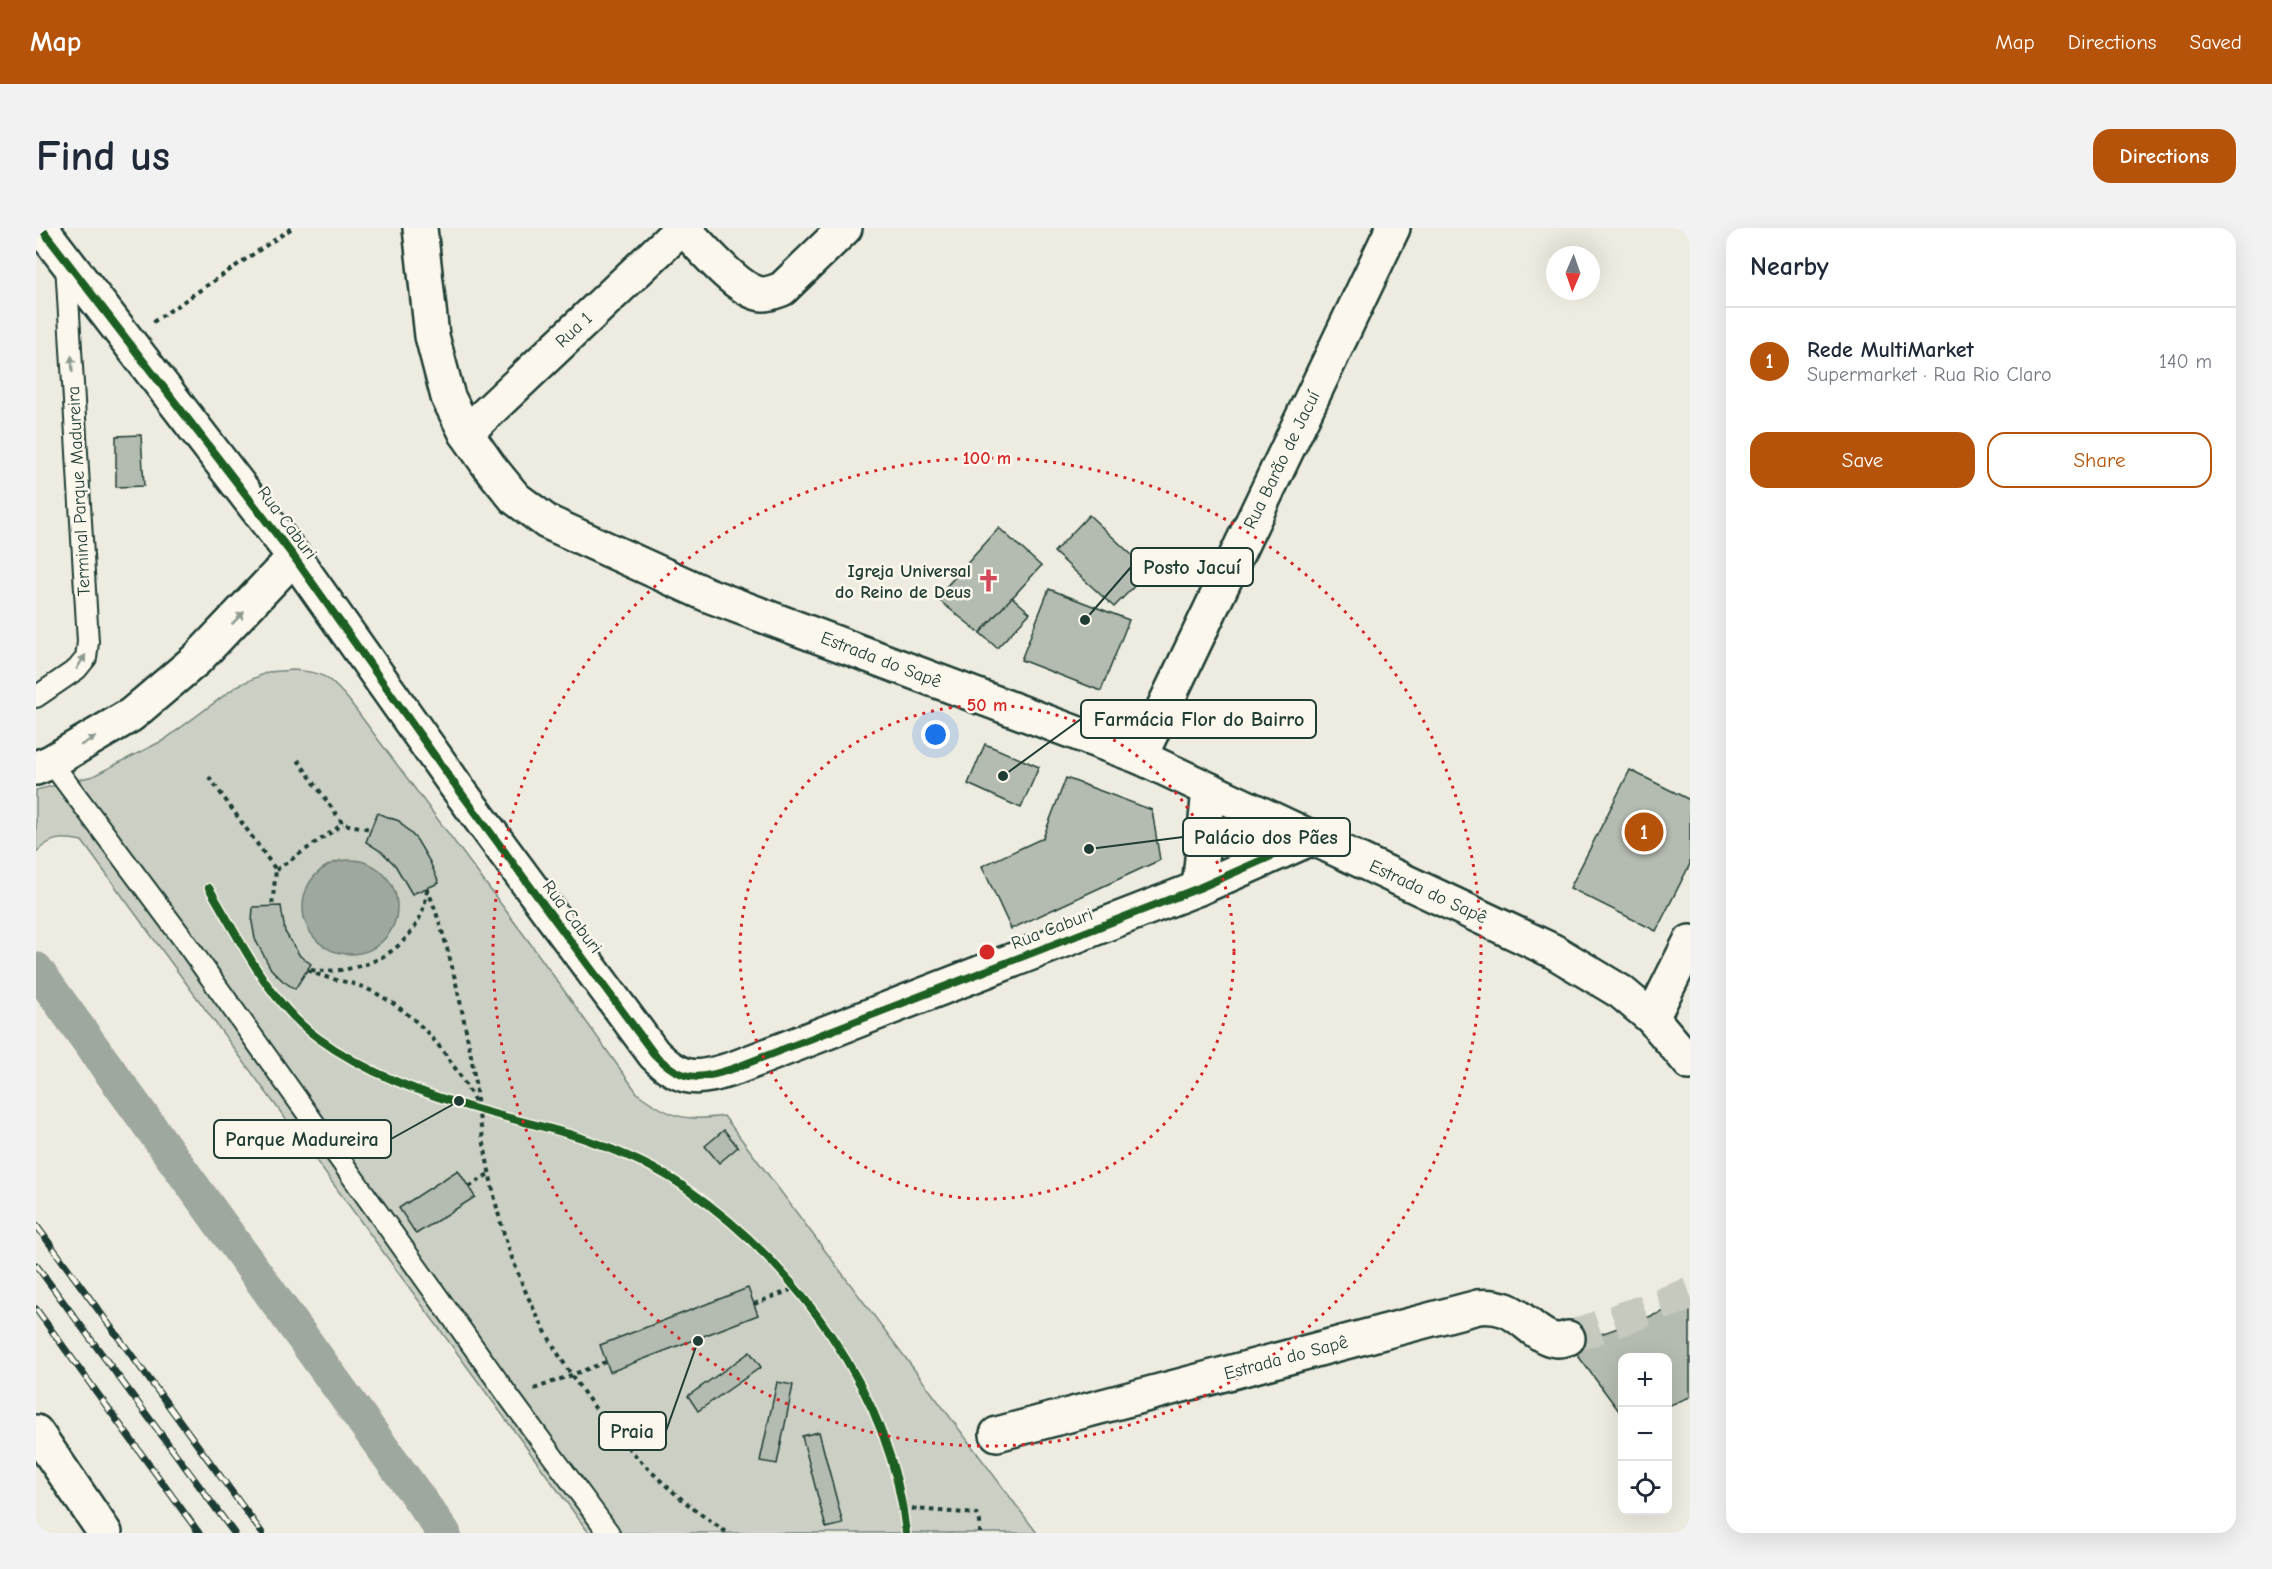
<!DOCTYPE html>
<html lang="en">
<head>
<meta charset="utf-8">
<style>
	body { margin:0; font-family:"Comic Neue",sans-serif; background:#f2f2f3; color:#1f2937 }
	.controls { position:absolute; right:18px; bottom:18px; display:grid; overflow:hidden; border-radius:12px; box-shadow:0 6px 24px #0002 }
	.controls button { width:54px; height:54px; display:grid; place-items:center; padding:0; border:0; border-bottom:2px solid #e0e1e3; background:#fff; color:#1f2937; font:30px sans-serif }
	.compass { position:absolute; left:1510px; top:18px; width:54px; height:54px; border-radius:50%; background:#fff; box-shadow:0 6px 24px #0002; rotate:182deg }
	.you { position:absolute; left:900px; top:507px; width:21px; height:21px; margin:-15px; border:4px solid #fff; border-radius:50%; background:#1a73e8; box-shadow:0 0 0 9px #1a73e833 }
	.badge { display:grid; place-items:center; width:39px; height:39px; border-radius:50%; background:#b45309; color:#fff; font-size:20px; font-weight:700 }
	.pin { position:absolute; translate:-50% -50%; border:3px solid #fff; box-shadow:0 2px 6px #0006 }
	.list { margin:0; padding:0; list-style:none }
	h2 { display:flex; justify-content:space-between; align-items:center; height:78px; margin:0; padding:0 24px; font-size:26px }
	h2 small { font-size:20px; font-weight:400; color:#747a83 }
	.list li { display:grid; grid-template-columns:39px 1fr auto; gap:18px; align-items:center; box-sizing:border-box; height:108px; padding:0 24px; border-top:2px solid #e0e1e3 }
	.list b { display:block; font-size:22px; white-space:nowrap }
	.list p { margin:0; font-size:20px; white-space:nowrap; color:#747a83 }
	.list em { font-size:20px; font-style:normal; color:#747a83 }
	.actions { display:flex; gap:12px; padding:18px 24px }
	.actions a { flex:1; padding:14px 0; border:2px solid #b45309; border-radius:18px; text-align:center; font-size:21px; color:#b45309 }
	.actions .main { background:#b45309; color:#fff }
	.icon { flex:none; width:33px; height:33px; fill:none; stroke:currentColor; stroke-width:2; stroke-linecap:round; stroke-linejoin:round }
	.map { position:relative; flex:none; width:1654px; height:1305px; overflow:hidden; border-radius:18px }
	header { display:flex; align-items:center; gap:36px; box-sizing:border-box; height:84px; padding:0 30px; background:#b45309; color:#fff }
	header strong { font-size:28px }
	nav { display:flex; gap:33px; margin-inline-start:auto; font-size:21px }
	.intro { display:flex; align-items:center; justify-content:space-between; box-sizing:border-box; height:144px; padding:0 36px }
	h1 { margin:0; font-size:42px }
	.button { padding:15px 27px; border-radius:18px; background:#b45309; color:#fff; font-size:21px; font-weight:700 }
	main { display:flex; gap:36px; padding:0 36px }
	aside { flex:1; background:#fff; border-radius:18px; box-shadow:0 6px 24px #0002 }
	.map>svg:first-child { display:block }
	.green { fill:#cbcfc4; stroke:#75867c; stroke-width:1.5 }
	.water { fill:#9fa89f; stroke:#6c7d74; stroke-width:1.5 }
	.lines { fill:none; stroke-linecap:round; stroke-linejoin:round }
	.canal { stroke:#9fa89f; stroke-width:34 }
	.building { fill:#b4bbb0; stroke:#1f3d34; stroke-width:1.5 }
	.minor-tunnel { stroke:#c5c9be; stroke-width:33; stroke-dasharray:33 16; stroke-linecap:butt }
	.service-casing { stroke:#1f3d34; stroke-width:24 }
	.minor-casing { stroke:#1f3d34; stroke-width:38 }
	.tertiary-casing { stroke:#1f3d34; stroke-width:38 }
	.primary-casing { stroke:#1f3d34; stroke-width:38 }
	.path { stroke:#1f3d34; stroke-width:4; stroke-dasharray:4.5 4.5; stroke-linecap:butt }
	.service { stroke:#fbf7ec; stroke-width:20 }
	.minor { stroke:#fbf7ec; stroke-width:33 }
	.tertiary { stroke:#fbf7ec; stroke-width:33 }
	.primary { stroke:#fbf7ec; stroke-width:33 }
	.rail-casing { stroke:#1f3d34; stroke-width:7 }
	.rail { stroke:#fbf7ec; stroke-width:4.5; stroke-dasharray:14; stroke-linecap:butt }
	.cycleway-casing { stroke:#fbf7ec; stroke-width:11 }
	.cycleway { stroke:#1b5e20; stroke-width:8 }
	.oneway { fill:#8d9a90 }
	.ring { fill:none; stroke:#d62828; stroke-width:3; stroke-dasharray:3 6 }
	.labels { text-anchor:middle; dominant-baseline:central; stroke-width:5; stroke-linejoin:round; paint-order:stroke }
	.street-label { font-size:18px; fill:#1f3d34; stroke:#fbf7ec }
	.poi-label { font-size:18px; font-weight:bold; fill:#1f3d34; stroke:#fbf7ec; text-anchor:end }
	.centre { fill:#d62828; stroke:#fbf7ec; stroke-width:3 }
	.ring-label { font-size:18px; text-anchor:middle; font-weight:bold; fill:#d62828; stroke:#fbf7ec; stroke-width:5; stroke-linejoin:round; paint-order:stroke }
	.leader { fill:none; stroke:#1f3d34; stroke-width:2 }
	.callout-dot { fill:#1f3d34; stroke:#fbf7ec; stroke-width:2 }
	.callout { fill:#fbf7ec; stroke:#1f3d34; stroke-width:2 }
	.callout-label { font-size:20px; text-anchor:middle; font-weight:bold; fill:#1f3d34 }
</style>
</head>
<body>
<header>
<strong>Map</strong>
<nav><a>Map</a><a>Directions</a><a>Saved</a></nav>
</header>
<div class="intro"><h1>Find us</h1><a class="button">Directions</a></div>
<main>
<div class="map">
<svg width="1654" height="1305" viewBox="0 0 1654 1305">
	<rect width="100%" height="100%" fill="#eeece1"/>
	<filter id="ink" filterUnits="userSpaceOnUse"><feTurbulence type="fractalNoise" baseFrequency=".0167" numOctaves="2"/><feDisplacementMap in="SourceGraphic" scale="12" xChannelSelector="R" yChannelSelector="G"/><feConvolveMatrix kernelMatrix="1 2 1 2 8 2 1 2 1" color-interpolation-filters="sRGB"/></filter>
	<g filter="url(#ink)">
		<path class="green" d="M 257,442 C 287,444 292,448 312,471 L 494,715 L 602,866 C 634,889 648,894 688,888 L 1001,1305 L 553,1305 L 46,613 C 25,609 16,609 0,624 L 0,562 L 57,548 L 128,512 L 201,458 L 232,444 Z"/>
		<circle class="water" cx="314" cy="679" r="47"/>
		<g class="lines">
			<polyline class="canal" points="0,741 408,1305"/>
		</g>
		<g class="building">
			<polygon points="105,207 108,258 80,259 80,208"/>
			<polygon points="1053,287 1113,343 1078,379 1018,324"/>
			<polygon points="963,300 1005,338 944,405 900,370"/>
			<polygon points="1013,361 1093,392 1065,463 985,432"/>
			<polygon points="976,369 994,385 961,420 944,405"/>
			<polygon points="949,516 1003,539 985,580 932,556"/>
			<polygon points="1594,542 1654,572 1654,636 1620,703 1534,660"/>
			<polygon points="1030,550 1116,582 1124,632 975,701 946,638 1007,610"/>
			<polygon points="341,585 363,593 381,612 394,634 403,655 376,666 359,637 346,624 330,614"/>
			<polygon points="245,678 249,704 264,728 275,736 259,761 247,753 235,741 219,711 216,694 217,679"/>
			<polygon points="688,902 702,919 683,935 669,918"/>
			<polygon points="422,942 439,969 380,1006 363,980"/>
			<polygon points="712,1060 722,1087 574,1144 564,1117"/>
			<polygon points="1654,1074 1654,1169 1632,1178 1632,1130 1586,1130 1586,1187 1534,1117"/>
			<polygon points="714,1124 725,1139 662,1183 652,1168"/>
			<polygon points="741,1154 757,1157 741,1236 724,1233"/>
			<polygon points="783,1204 807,1296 790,1300 766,1208"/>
		</g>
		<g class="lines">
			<polyline class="minor-tunnel" points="1532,1110 1654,1066"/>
			<defs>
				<g id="service">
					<polyline points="0,469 41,441 50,430 52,414 30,35"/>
					<polyline points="15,534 145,708 473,1169 573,1305"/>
				</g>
				<g id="minor">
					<path d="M 5,0 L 258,329 L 420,558 L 618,826 C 647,855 662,852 699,840 L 1163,660 L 1276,610"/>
					<path d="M 647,0 C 664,17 703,65 727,66 C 734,66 740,63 746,61 L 809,0"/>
					<polyline points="430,205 646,0"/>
					<polyline points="1104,529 1357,0"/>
					<polyline points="0,540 15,534 95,487 161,431 258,329"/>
					<polyline points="1163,660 1173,562"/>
					<polyline points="1616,790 1654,714"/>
					<path d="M 961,1206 L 1442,1079 C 1451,1078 1461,1079 1470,1082 C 1491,1090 1508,1120 1532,1110"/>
				</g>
				<polyline id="tertiary" points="384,0 396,108 412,169 430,205 453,238 479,270 511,294 672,367 1104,529 1517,723 1585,764 1616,790 1654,835"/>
				<polyline id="primary" points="0,1204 69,1305"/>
			</defs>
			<use href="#service" class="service-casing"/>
			<use href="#minor" class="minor-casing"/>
			<use href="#tertiary" class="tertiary-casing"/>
			<use href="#primary" class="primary-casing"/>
			<g class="path">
				<polyline points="117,94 256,0"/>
				<polyline points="262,532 307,596 335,601"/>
				<polyline points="173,549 240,642 236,678"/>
				<polyline points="240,642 307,596"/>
				<path d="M 391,660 C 411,710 423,765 433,818 C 439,844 440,872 445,899 C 453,944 461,992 478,1035 C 517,1140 598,1245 692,1305"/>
				<path d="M 272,742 C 290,752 310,752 329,760 C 381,783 416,828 441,878"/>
				<path d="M 275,742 C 329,748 385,720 391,662"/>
				<polyline points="433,959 454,945"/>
				<polyline points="718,1076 760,1060"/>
				<polyline points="498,1161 570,1134"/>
				<polyline points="867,1280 941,1286 944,1294 944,1305"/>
			</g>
			<use href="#service" class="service"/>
			<use href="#minor" class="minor"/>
			<use href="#tertiary" class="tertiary"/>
			<use href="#primary" class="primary"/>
			<defs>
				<g id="rail">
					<polyline points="0,997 226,1305"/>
					<polyline points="0,1037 198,1305"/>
					<polyline points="0,1081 163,1305"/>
				</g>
			</defs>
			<use href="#rail" class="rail-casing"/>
			<use href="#rail" class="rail"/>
			<defs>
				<g id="cycleway">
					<path d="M 5,0 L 258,329 L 420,558 L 618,826 C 647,855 662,852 699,840 L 1163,660 L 1276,610"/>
					<path d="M 173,660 C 204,711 232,774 282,810 C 330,845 387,866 444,882 C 478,892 513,899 546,910 C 580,922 617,937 647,958 C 760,1035 856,1166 870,1305"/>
				</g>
			</defs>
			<use href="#cycleway" class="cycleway-casing"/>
			<use href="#cycleway" class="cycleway"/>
		</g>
		<defs><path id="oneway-solid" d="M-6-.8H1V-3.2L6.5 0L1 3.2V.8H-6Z" transform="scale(1.5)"/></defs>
		<g class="oneway">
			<use href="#oneway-solid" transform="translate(36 136) rotate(-93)"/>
			<use href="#oneway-solid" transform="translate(202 390) rotate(-45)"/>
			<use href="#oneway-solid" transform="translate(45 434) rotate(-58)"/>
			<use href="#oneway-solid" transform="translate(52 513) rotate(-30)"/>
		</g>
	</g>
	<g class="ring">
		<circle cx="951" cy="724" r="247"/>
		<circle cx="951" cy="724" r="494"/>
	</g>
	<defs>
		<symbol id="church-bare" viewBox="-9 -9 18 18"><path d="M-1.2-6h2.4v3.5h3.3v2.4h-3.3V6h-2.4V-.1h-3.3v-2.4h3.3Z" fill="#d1495b" stroke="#fbf7ec" stroke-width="2.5" paint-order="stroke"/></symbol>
	</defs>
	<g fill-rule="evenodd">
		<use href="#church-bare" x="936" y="336" width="33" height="33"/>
	</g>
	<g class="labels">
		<g class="street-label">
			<text transform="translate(538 102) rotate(-43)">Rua 1</text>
			<text transform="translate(1246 232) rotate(-64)">Rua Barão de Jacuí</text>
			<text transform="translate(43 263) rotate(-93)">Terminal Parque Madureira</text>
			<text transform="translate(251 295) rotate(53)">Rua Caburi</text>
			<text transform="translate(845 432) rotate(21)">Estrada do Sapê</text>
			<text transform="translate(1392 664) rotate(25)">Estrada do Sapê</text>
			<text transform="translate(536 689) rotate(53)">Rua Caburi</text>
			<text transform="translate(1016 701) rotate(-21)">Rua Caburi</text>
			<text transform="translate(1250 1130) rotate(-15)">Estrada do Sapê</text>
		</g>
		<g class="poi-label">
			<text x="935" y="343">Igreja Universal<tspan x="935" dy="21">do Reino de Deus</tspan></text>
		</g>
	</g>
	<circle cx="951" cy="724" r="9" class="centre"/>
	<g class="ring-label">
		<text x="951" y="236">100 m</text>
		<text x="951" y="483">50 m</text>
	</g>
	<path class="leader" d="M1049 392L1095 339M967 548L1045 491M1053 621L1147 609M423 873L355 911M662 1113L630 1203"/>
	<g class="callout-dot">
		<circle cx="1049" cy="392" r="6"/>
		<circle cx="967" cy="548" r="6"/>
		<circle cx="1053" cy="621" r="6"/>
		<circle cx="423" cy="873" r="6"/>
		<circle cx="662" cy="1113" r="6"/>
	</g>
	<g class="callout">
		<rect x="1095" y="320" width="122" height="38" rx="6"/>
		<rect x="1045" y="472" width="235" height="38" rx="6"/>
		<rect x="1147" y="590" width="167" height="38" rx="6"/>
		<rect x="178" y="892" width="177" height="38" rx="6"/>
		<rect x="563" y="1184" width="67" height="38" rx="6"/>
	</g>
	<g class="callout-label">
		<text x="1156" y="346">Posto Jacuí</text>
		<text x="1163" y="498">Farmácia Flor do Bairro</text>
		<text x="1230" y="616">Palácio dos Pães</text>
		<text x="266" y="918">Parque Madureira</text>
		<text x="596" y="1210">Praia</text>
	</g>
</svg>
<div class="controls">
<button>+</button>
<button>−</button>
<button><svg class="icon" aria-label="locate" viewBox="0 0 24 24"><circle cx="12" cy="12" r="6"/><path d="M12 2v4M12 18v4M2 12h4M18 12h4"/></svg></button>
</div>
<svg class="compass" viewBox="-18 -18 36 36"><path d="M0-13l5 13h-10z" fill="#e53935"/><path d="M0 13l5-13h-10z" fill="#747a83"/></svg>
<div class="you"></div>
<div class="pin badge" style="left:1608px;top:604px">1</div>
</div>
<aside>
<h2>Nearby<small></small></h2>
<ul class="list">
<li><span class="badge">1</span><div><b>Rede MultiMarket</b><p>Supermarket · Rua Rio Claro</p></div><em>140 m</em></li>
</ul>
<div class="actions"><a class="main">Save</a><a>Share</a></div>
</aside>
</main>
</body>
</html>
